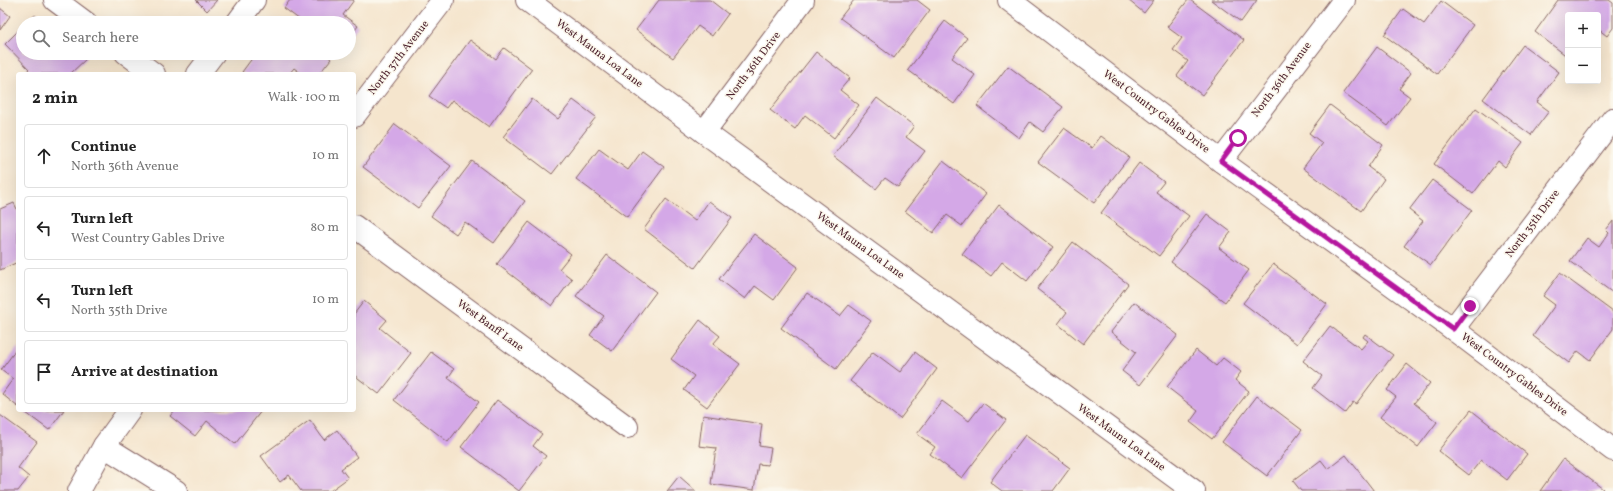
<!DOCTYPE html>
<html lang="en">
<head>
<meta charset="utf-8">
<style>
	body { margin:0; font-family:Vollkorn,serif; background:#f6f6f6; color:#222 }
	.controls { position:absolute; right:12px; top:12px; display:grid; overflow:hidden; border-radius:4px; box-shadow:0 4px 16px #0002 }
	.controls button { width:36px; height:36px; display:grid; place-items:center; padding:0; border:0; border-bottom:1px solid #e0e0e0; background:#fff; color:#222; font:20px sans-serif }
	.stop { position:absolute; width:12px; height:12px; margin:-9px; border:3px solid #b5179e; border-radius:50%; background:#fff }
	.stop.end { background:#b5179e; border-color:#fff; box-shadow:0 1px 4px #0008 }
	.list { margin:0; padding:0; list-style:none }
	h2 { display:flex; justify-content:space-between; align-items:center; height:52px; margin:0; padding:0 16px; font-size:17px }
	h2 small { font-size:13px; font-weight:400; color:#767676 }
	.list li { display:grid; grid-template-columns:26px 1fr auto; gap:12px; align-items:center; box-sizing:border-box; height:64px; margin:0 8px 8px; padding:0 8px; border:1px solid #e0e0e0; border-radius:4px }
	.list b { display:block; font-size:15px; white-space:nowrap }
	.list p { margin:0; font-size:13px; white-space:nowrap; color:#767676 }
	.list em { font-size:13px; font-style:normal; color:#767676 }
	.icon { flex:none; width:22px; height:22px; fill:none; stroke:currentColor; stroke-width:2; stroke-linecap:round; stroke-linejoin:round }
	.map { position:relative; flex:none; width:1613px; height:491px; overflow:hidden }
	.search { position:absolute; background:#fff; box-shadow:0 4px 16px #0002; left:16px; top:16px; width:340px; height:44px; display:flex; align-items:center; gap:10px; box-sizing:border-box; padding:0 14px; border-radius:22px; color:#767676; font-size:15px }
	.panel { position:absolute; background:#fff; box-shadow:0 4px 16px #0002; left:16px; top:72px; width:340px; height:340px; border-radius:4px }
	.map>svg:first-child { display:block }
	.building { fill:#d4a8e7 }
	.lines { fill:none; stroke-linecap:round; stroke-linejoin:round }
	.minor-casing { stroke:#866464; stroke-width:24 }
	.minor { stroke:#fff; stroke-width:22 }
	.route { stroke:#b5179e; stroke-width:5 }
	.labels { text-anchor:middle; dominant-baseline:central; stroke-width:3; stroke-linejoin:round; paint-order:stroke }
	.street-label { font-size:11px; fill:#4a1f2b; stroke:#fbf7ec }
</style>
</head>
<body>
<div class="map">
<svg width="1613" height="491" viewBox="0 0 1613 491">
	<rect width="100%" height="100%" fill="#fbf7ec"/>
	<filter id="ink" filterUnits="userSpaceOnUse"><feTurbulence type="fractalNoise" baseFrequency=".025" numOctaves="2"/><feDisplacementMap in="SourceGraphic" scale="8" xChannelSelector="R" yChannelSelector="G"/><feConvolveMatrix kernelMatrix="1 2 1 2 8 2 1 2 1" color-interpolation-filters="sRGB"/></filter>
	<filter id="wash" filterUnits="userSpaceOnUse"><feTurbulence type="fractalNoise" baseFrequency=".012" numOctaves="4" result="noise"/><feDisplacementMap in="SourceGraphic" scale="16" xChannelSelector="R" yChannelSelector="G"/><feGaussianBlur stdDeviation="0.9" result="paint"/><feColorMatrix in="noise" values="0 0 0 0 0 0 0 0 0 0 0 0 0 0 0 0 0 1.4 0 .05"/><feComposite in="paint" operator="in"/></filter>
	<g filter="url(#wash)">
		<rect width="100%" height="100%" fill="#f5e5cd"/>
		<g id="blocks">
			<g class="building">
				<polygon points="196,0 217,0 207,11"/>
				<polygon points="290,0 354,0 343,15 358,26 349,38 349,23 304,23 284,8"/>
				<polygon points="659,0 710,0 728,14 712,36 698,26 673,58 636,30"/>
				<polygon points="854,0 917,0 930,10 894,58 840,18"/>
				<polygon points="1128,0 1154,0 1144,13"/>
				<polygon points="1188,0 1190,0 1244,40 1202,95 1177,76 1188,61 1173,50 1182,38 1167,27"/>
				<polygon points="1211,0 1257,0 1241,22"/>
				<polygon points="1558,0 1609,0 1613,3 1613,28 1607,36 1598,29 1598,15 1568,15 1568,57 1535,32"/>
				<polygon points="1441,1 1473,25 1437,74 1384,35 1403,9 1424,24"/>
				<polygon points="0,8 10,16 0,30"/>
				<polygon points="35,15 44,23 27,23"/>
				<polygon points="945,21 967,38 952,58 975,75 954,104 908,70"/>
				<polygon points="23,26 23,53 83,53 87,58 70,74 24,74 29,69 5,44"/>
				<polygon points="470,40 496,59 504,48 532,69 489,127 452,100 446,108 429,96"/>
				<polygon points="1523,45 1559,72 1537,102 1549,111 1531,135 1483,99"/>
				<polygon points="1377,47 1411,73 1399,89 1410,97 1388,126 1343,93"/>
				<polygon points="816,52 850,78 840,90 859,105 834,138 805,115 795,129 770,110"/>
				<polygon points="256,53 324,53 331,59 319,74 302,74 294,68 289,74 245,74 242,72"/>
				<polygon points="1008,66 1063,107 1043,132 1030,122 1019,138 977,106"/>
				<polygon points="877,98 914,126 906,137 925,151 898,187 885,178 876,189 833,156"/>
				<polygon points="532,99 558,119 573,100 596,117 552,174 503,137"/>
				<polygon points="1330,105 1383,145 1368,167 1384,179 1361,211 1303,168 1322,143 1309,133"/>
				<polygon points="1476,108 1523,143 1505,167 1498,161 1473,194 1434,164"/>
				<polygon points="395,124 451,166 418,208 363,167"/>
				<polygon points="1064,128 1092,148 1101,136 1129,157 1094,203 1038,162"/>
				<polygon points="599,149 628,170 642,151 664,167 627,217 576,179"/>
				<polygon points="472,161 525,201 494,243 465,222 456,234 431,216"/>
				<polygon points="943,161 986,194 962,226 947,215 933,233 905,211"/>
				<polygon points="1139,163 1164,182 1156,192 1189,216 1159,256 1101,213"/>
				<polygon points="1432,180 1472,210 1431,265 1404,246 1423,221 1409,210"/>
				<polygon points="666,199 695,221 709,201 732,218 695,268 644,229"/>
				<polygon points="14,203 18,211 18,262 0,270 0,209"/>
				<polygon points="999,205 1053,247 1027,281 1002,262 991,276 962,254"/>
				<polygon points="1207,214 1231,232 1219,248 1249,270 1225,302 1171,262"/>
				<polygon points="1613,221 1613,293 1570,261 1587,238 1599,247 1609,233 1606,230"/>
				<polygon points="529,222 571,254 559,269 572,279 552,306 497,264"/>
				<polygon points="754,234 798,267 774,300 755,286 745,299 719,279"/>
				<polygon points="1073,242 1128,284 1083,344 1058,324 1067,312 1037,289"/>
				<polygon points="607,255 656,292 612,351 590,335 604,316 576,296"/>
				<polygon points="1273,264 1327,304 1297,344 1243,303"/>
				<polygon points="1560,273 1613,312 1613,329 1590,360 1578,351 1569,363 1533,336 1555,305 1543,296"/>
				<polygon points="807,293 840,316 849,305 871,321 836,369 781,328"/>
				<polygon points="364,301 387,320 380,328 411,353 379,394 354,375 354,314"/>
				<polygon points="1134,302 1178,335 1140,385 1122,371 1136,352 1111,332"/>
				<polygon points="700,320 720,336 713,344 740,364 707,407 684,390 694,376 671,359"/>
				<polygon points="1330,326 1361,349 1368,341 1363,337 1365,334 1393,355 1356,404 1353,402 1345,413 1313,388 1322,376 1303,361"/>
				<polygon points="18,347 18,407 2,394 13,379 1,370"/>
				<polygon points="1196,350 1216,366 1223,358 1241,372 1235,380 1249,391 1212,439 1190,422 1198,411 1167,387"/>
				<polygon points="431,352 454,369 448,378 479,402 448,442 394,400"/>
				<polygon points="873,352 900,372 915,352 937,369 900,419 850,381"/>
				<polygon points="1407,364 1430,383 1414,403 1437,422 1418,447 1380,417 1396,397 1387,390"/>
				<polygon points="1257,396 1302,430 1267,476 1222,442"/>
				<polygon points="497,400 542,434 533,446 546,456 519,491 461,447"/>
				<polygon points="942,401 969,421 983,403 1006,420 962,478 930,454 935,447 917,434"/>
				<polygon points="22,410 64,410 49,430"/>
				<polygon points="175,410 262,410 235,444 207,421 195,436 170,416"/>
				<polygon points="1471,410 1527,454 1507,480 1481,460 1469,475 1438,451"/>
				<polygon points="0,415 37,442 18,468 29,477 18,491 0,491"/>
				<polygon points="703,415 762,424 759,446 771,448 768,465 758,464 754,490 711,484 716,448 699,446"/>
				<polygon points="310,420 324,440 337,430 357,457 341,469 348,478 330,491 301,491 289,475 280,482 261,456"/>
				<polygon points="1025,435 1070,468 1053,491 1002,491 990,482"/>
				<polygon points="1346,455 1374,491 1301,491 1293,481 1321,460 1328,469"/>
				<polygon points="1563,459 1603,489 1601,491 1540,491"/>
				<polygon points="679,476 696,491 667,491"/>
			</g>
		</g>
	</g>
	<g filter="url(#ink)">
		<use href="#blocks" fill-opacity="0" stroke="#866464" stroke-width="1"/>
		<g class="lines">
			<defs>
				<g id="minor">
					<polyline points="55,0 86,23"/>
					<polyline points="527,0 704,132 1194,491"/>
					<polyline points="1009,0 1221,161 1453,329 1613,450"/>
					<polyline points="237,23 254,0"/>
					<polyline points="126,53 154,74"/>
					<polyline points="198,74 214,53"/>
					<polyline points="354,116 443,0"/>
					<polyline points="704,132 803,0"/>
					<polyline points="1221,161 1344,0"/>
					<polyline points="354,226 627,427"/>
					<polyline points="1453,329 1613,119"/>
					<polyline points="104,446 176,491"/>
					<polyline points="79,491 104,446 130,410"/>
				</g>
			</defs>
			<use href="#minor" class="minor-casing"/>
			<use href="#minor" class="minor"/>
		</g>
	</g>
	<g class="lines" filter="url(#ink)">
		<polyline class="route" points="1238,138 1221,161 1453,329 1470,306"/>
	</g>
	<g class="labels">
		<g class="street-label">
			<text transform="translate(599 54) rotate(37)">West Mauna Loa Lane</text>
			<text transform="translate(399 58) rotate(-52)">North 37th Avenue</text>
			<text transform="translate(754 66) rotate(-53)">North 36th Drive</text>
			<text transform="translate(1282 80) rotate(-53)">North 36th Avenue</text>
			<text transform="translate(1156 112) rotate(37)">West Country Gables Drive</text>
			<text transform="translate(1533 224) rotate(-53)">North 35th Drive</text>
			<text transform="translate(860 246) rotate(36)">West Mauna Loa Lane</text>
			<text transform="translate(490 326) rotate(36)">West Banff Lane</text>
			<text transform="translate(1514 375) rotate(37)">West Country Gables Drive</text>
			<text transform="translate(1121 438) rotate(36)">West Mauna Loa Lane</text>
		</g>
	</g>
</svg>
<div class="controls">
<button>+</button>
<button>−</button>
</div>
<div class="stop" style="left:1238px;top:138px"></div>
<div class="stop end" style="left:1470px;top:306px"></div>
<div class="search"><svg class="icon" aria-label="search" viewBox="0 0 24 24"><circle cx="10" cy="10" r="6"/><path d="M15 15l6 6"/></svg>Search here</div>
<section class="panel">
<h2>2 min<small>Walk · 100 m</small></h2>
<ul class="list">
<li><svg class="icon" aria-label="ahead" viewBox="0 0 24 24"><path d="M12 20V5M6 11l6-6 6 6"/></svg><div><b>Continue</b><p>North 36th Avenue</p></div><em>10 m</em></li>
<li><svg class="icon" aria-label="left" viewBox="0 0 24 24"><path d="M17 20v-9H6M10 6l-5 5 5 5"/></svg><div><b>Turn left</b><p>West Country Gables Drive</p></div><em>80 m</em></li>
<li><svg class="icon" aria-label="left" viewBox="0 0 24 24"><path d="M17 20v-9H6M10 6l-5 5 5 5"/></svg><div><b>Turn left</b><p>North 35th Drive</p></div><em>10 m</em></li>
<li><svg class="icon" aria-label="arrive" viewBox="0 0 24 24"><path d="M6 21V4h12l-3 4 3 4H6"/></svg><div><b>Arrive at destination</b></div></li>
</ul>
</section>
</div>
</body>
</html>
